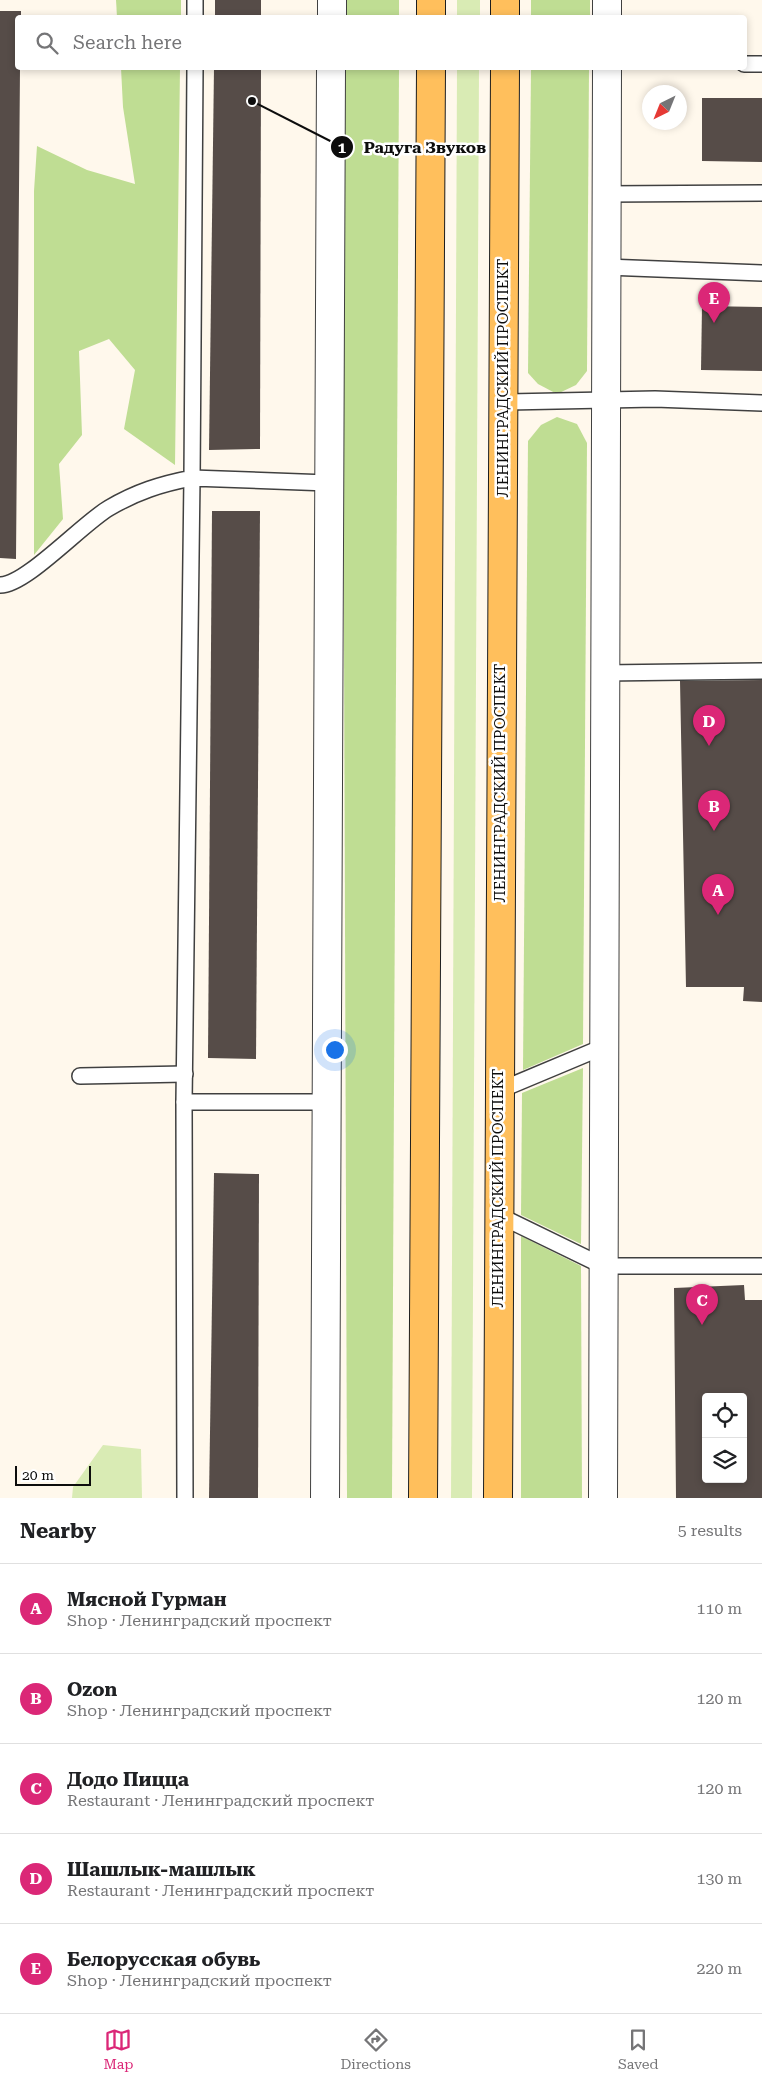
<!DOCTYPE html>
<html lang="en">
<head>
<meta charset="utf-8">
<style>
	body { margin:0; font-family:"Roboto Serif",serif; background:#f6f6f6; color:#202124 }
	.controls { position:absolute; right:15px; bottom:15px; display:grid; overflow:hidden; border-radius:5px; box-shadow:0 2px 8px #0003 }
	.controls button { width:45px; height:45px; display:grid; place-items:center; padding:0; border:0; border-bottom:1px solid #e0e0e0; background:#fff; color:#202124; font:25px sans-serif }
	.compass { position:absolute; left:642px; top:85px; width:45px; height:45px; border-radius:50%; background:#fff; box-shadow:0 2px 8px #0003; rotate:223deg }
	.scale { position:absolute; left:15px; bottom:12px; width:76px; box-sizing:border-box; padding-left:5px; border:2px solid #0d0d0d; border-top:0; font-size:14px; line-height:18px; white-space:nowrap; color:#0d0d0d; -webkit-text-stroke:4px #fff; paint-order:stroke }
	.you { position:absolute; left:334px; top:1049px; width:18px; height:18px; margin:-12px; border:4px solid #fff; border-radius:50%; background:#1a73e8; box-shadow:0 0 0 8px #1a73e833 }
	.badge { display:grid; place-items:center; width:32px; height:32px; border-radius:50%; background:#db2777; color:#fff; font-size:16px; font-weight:700 }
	.pin { position:absolute; translate:-50% -41px; filter:drop-shadow(0 1px 2px #0008) }
	.pin::after { content:''; position:absolute; top:26px; width:18px; height:15px; background:inherit; clip-path:polygon(0 0,100% 0,50% 100%) }
	.list { margin:0; padding:0; list-style:none }
	h2 { display:flex; justify-content:space-between; align-items:center; height:65px; margin:0; padding:0 20px; font-size:21px }
	h2 small { font-size:16px; font-weight:400; color:#757577 }
	.list li { display:grid; grid-template-columns:32px 1fr auto; gap:15px; align-items:center; box-sizing:border-box; height:90px; padding:0 20px; border-top:1px solid #e0e0e0 }
	.list b { display:block; font-size:19px; white-space:nowrap }
	.list p { margin:0; font-size:16px; white-space:nowrap; color:#757577 }
	.list em { font-size:16px; font-style:normal; color:#757577 }
	.icon { flex:none; width:28px; height:28px; fill:none; stroke:currentColor; stroke-width:2; stroke-linecap:round; stroke-linejoin:round }
	.map { position:relative; flex:none; width:762px; height:1498px; overflow:hidden }
	.search { position:absolute; background:#fff; box-shadow:0 2px 8px #0003; left:15px; right:15px; top:15px; height:55px; display:flex; align-items:center; gap:12px; box-sizing:border-box; padding:0 18px; border-radius:5px; color:#757577; font-size:19px }
	.sheet { height:515px; background:#fff }
	nav { display:flex; justify-content:space-around; align-items:center; box-sizing:border-box; height:70px; border-top:1px solid #e0e0e0; background:#fff; font-size:14px; color:#757577 }
	nav a { display:grid; justify-items:center; gap:2px }
	nav .on { color:#db2777 }
	.map>svg:first-child { display:block }
	.green { fill:#d9ebb4 }
	.forest { fill:#bfdd93 }
	.building { fill:#564c48; fill-rule:evenodd }
	.lines { fill:none; stroke-linecap:round; stroke-linejoin:round }
	.service-casing { stroke:#404040; stroke-width:18 }
	.minor-casing { stroke:#404040; stroke-width:30 }
	.primary-casing { stroke:#1e1e1e; stroke-width:30 }
	.service { stroke:#fff; stroke-width:15 }
	.minor { stroke:#fff; stroke-width:28 }
	.primary { stroke:#ffbf5c; stroke-width:28 }
	.labels { text-anchor:middle; dominant-baseline:central; stroke-width:5; stroke-linejoin:round; paint-order:stroke }
	.street-label { font-size:15px; fill:#0d0d0d; stroke:#fff }
	.leader { fill:none; stroke:#0d0d0d; stroke-width:2 }
	.callout-dot { fill:#0d0d0d; stroke:#fff; stroke-width:2 }
	.mark-label { font-size:15px; text-anchor:middle; font-weight:bold; fill:#fff }
	.callout-label { font-size:16px; text-anchor:middle; font-weight:bold; fill:#0d0d0d; stroke:#fff; stroke-width:5; stroke-linejoin:round; paint-order:stroke }
</style>
</head>
<body>
<div class="map">
<svg width="762" height="1498" viewBox="0 0 762 1498">
	<rect width="100%" height="100%" fill="#fff8ec"/>
	<g class="green">
		<rect x="457" y="0" width="23" height="17"/>
		<polygon points="457,68 479,68 472,1498 451,1498"/>
		<polygon points="103,1445 141,1449 142,1498 72,1498 73,1487"/>
	</g>
	<g class="forest">
		<polygon points="116,0 181,0 181,17 117,17"/>
		<rect x="342" y="0" width="57" height="17"/>
		<rect x="531" y="0" width="59" height="17"/>
		<polygon points="121,68 180,68 175,465 124,429 135,370 109,339 79,351 82,435 59,464 63,519 34,555 34,191 37,146 87,170 135,184 123,107"/>
		<polygon points="342,68 399,68 392,1498 347,1498"/>
		<polygon points="531,68 589,68 587,371 576,385 557,394 538,384 528,373"/>
		<polygon points="557,417 577,424 587,443 583,1044 523,1070 528,441 541,425"/>
		<polygon points="583,1068 581,1244 521,1215 522,1093"/>
		<polygon points="521,1236 581,1266 582,1498 521,1498"/>
	</g>
	<g class="building">
		<rect x="215" y="0" width="46" height="18"/>
		<polygon points="0,11 21,11 21,18 18,18 18,68 20,68 16,559 0,558"/>
		<polygon points="214,68 261,68 260,449 209,450"/>
		<polygon points="702,98 762,98 762,162 702,161"/>
		<polygon points="702,306 762,307 762,371 701,370"/>
		<polygon points="212,511 260,511 256,1059 208,1058"/>
		<polygon points="762,680 762,1002 743,1001 744,987 686,987 680,681"/>
		<polygon points="214,1173 259,1174 258,1498 209,1498"/>
		<path d="M 744,1285 L 745,1300 L 762,1300 L 762,1498 L 676,1498 L 674,1288 ZM 706,1397 L 743,1397 L 743,1479 L 706,1479 Z"/>
	</g>
	<g class="lines">
		<defs>
			<g id="service">
				<polyline points="195,18 195,0"/>
				<polyline points="744,64 762,64"/>
				<polyline points="606,194 762,193"/>
				<polyline points="606,267 762,273"/>
				<polyline points="502,402 655,399 762,403"/>
				<path d="M 0,585 C 25,586 83,523 109,508 C 136,492 161,484 192,478 L 195,68"/>
				<polyline points="604,673 762,671"/>
				<polyline points="80,1076 185,1074"/>
				<polyline points="498,1091 603,1047"/>
				<polyline points="184,1102 185,1498"/>
				<polyline points="326,1102 184,1102 192,478 328,483"/>
				<polyline points="498,1215 603,1266 762,1266"/>
			</g>
			<g id="minor">
				<polyline points="607,0 607,18"/>
				<polyline points="332,18 332,0"/>
				<polyline points="325,1498 331,68"/>
				<polyline points="603,1498 607,68"/>
			</g>
			<g id="primary">
				<polyline points="431,18 431,0"/>
				<polyline points="505,18 505,0"/>
				<polyline points="423,1498 431,68"/>
				<polyline points="498,1498 505,68"/>
			</g>
		</defs>
		<use href="#service" class="service-casing"/>
		<use href="#minor" class="minor-casing"/>
		<use href="#primary" class="primary-casing"/>
		<use href="#service" class="service"/>
		<use href="#minor" class="minor"/>
		<use href="#primary" class="primary"/>
	</g>
	<g class="labels">
		<g class="street-label">
			<text transform="translate(503 378) rotate(-90)">ЛЕНИНГРАДСКИЙ ПРОСПЕКТ</text>
			<text transform="translate(500 783) rotate(-90)">ЛЕНИНГРАДСКИЙ ПРОСПЕКТ</text>
			<text transform="translate(498 1188) rotate(-90)">ЛЕНИНГРАДСКИЙ ПРОСПЕКТ</text>
		</g>
	</g>
	<path class="leader" d="M252 101L342 147"/>
	<g class="callout-dot">
		<circle cx="252" cy="101" r="5"/>
		<circle cx="342" cy="147" r="12"/>
	</g>
	<g class="mark-label">
		<text x="342" y="153">1</text>
	</g>
	<g class="callout-label">
		<text x="425" y="153">Радуга Звуков</text>
	</g>
</svg>
<div class="controls">
<button><svg class="icon" aria-label="locate" viewBox="0 0 24 24"><circle cx="12" cy="12" r="6"/><path d="M12 2v4M12 18v4M2 12h4M18 12h4"/></svg></button>
<button><svg class="icon" aria-label="layers" viewBox="0 0 24 24"><path d="M12 4l9 5-9 5-9-5zM3 14l9 5 9-5"/></svg></button>
</div>
<svg class="compass" viewBox="-18 -18 36 36"><path d="M0-13l5 13h-10z" fill="#e53935"/><path d="M0 13l5-13h-10z" fill="#757577"/></svg>
<div class="scale">20 m</div>
<div class="you"></div>
<div class="pin badge" style="left:718px;top:915px">A</div>
<div class="pin badge" style="left:714px;top:831px">B</div>
<div class="pin badge" style="left:702px;top:1325px">C</div>
<div class="pin badge" style="left:709px;top:746px">D</div>
<div class="pin badge" style="left:714px;top:323px">E</div>
<div class="search"><svg class="icon" aria-label="search" viewBox="0 0 24 24"><circle cx="10" cy="10" r="6"/><path d="M15 15l6 6"/></svg>Search here</div>
</div>
<section class="sheet">
<h2>Nearby<small>5 results</small></h2>
<ul class="list">
<li><span class="badge">A</span><div><b>Мясной Гурман</b><p>Shop · Ленинградский проспект</p></div><em>110 m</em></li>
<li><span class="badge">B</span><div><b>Ozon</b><p>Shop · Ленинградский проспект</p></div><em>120 m</em></li>
<li><span class="badge">C</span><div><b>Додо Пицца</b><p>Restaurant · Ленинградский проспект</p></div><em>120 m</em></li>
<li><span class="badge">D</span><div><b>Шашлык-машлык</b><p>Restaurant · Ленинградский проспект</p></div><em>130 m</em></li>
<li><span class="badge">E</span><div><b>Белорусская обувь</b><p>Shop · Ленинградский проспект</p></div><em>220 m</em></li>
</ul>
</section>
<nav>
<a class="on"><svg class="icon" aria-label="map" viewBox="0 0 24 24"><path d="M3 6l6-2 6 2 6-2v14l-6 2-6-2-6 2zM9 4v14M15 6v14"/></svg>Map</a>
<a><svg class="icon" aria-label="directions" viewBox="0 0 24 24"><path d="M12 3l9 9-9 9-9-9zM9 14v-3h6M13 9l2 2-2 2"/></svg>Directions</a>
<a><svg class="icon" aria-label="saved" viewBox="0 0 24 24"><path d="M7 4h10v16l-5-4-5 4z"/></svg>Saved</a>
</nav>
</body>
</html>
